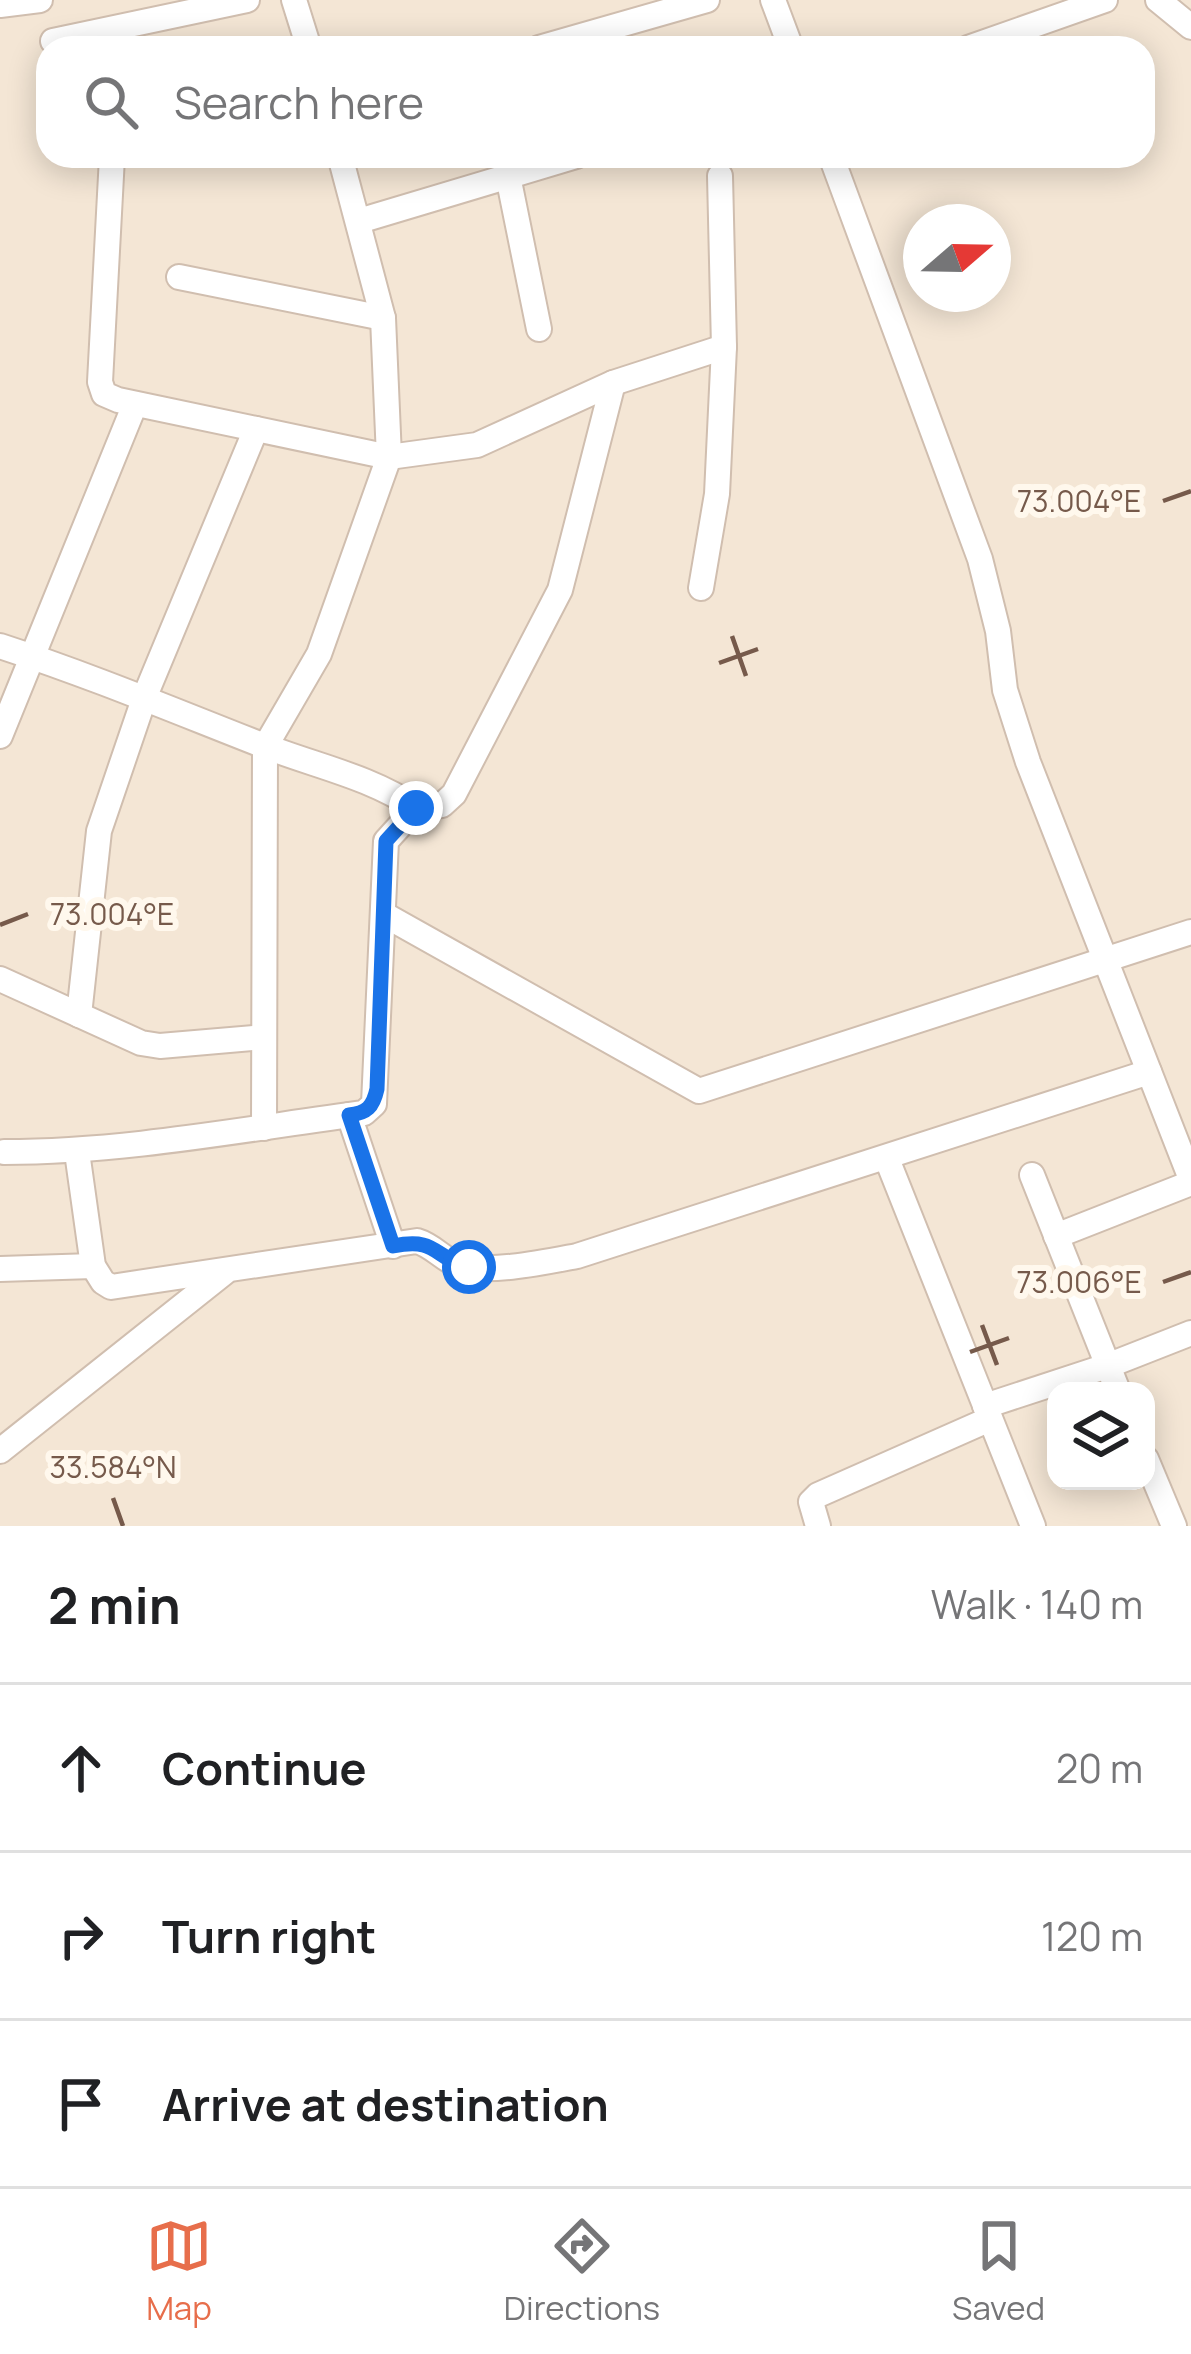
<!DOCTYPE html>
<html lang="en">
<head>
<meta charset="utf-8">
<style>
	body { margin:0; font-family:Manrope,sans-serif; background:#f6f6f6; color:#202124 }
	.controls { position:absolute; right:36px; bottom:36px; display:grid; overflow:hidden; border-radius:24px; box-shadow:0 6px 30px #0003 }
	.controls button { width:108px; height:108px; display:grid; place-items:center; padding:0; border:0; border-bottom:3px solid #e0e0e0; background:#fff; color:#202124; font:60px sans-serif }
	.compass { position:absolute; left:903px; top:204px; width:108px; height:108px; border-radius:50%; background:#fff; box-shadow:0 6px 30px #0003; rotate:70deg }
	.stop { position:absolute; width:36px; height:36px; margin:-27px; border:9px solid #1a73e8; border-radius:50%; background:#fff }
	.stop.end { background:#1a73e8; border-color:#fff; box-shadow:0 3px 12px #0008 }
	.list { margin:0; padding:0; list-style:none }
	h2 { display:flex; justify-content:space-between; align-items:center; height:156px; margin:0; padding:0 48px; font-size:51px }
	h2 small { font-size:39px; font-weight:400; color:#757577 }
	.list li { display:grid; grid-template-columns:78px 1fr auto; gap:36px; align-items:center; box-sizing:border-box; height:168px; padding:0 48px; border-top:3px solid #e0e0e0 }
	.list b { display:block; font-size:45px; white-space:nowrap }
	.list em { font-size:39px; font-style:normal; color:#757577 }
	.icon { flex:none; width:66px; height:66px; fill:none; stroke:currentColor; stroke-width:2; stroke-linecap:round; stroke-linejoin:round }
	.map { position:relative; flex:none; width:1191px; height:1526px; overflow:hidden }
	.search { position:absolute; background:#fff; box-shadow:0 6px 30px #0003; left:36px; right:36px; top:36px; height:132px; display:flex; align-items:center; gap:30px; box-sizing:border-box; padding:0 42px; border-radius:36px; color:#757577; font-size:45px }
	.sheet { height:660px; background:#fff }
	nav { display:flex; justify-content:space-around; align-items:center; box-sizing:border-box; height:168px; border-top:3px solid #e0e0e0; background:#fff; font-size:33px; color:#757577 }
	nav a { display:grid; justify-items:center; gap:6px }
	nav .on { color:#e76e4b }
	.map>svg:first-child { display:block }
	.residential { fill:#f4e6d5; fill-rule:evenodd }
	.lines { fill:none; stroke-linecap:round; stroke-linejoin:round }
	.minor-casing { stroke:#d0beaf; stroke-width:28 }
	.minor { stroke:#fff; stroke-width:24 }
	.route { stroke:#1a73e8; stroke-width:15 }
	.ticks { fill:none; stroke:#765a4b; stroke-width:4.5 }
	.ticks-label { font-size:30px; text-anchor:middle; fill:#765a4b; stroke:#fff8ed; stroke-width:12; stroke-linejoin:round; paint-order:stroke }
</style>
</head>
<body>
<div class="map">
<svg width="1191" height="1526" viewBox="0 0 1191 1526">
	<rect width="100%" height="100%" fill="#fcf4e7"/>
	<path class="residential" d="M 0,0 L 1191,0 L 1191,1526 L 0,1526 ZM 48,48 L 1143,48 L 1143,156 L 48,156 ZM 921,222 L 993,222 L 993,294 L 921,294 ZM 1056,1391 L 1146,1391 L 1146,1481 L 1056,1481 Z"/>
	<g class="lines">
		<defs>
			<g id="minor">
				<polyline points="294,0 309,48"/>
				<polyline points="773,0 791,48"/>
				<polyline points="1158,0 1191,27"/>
				<polyline points="0,5 40,0"/>
				<polyline points="53,41 247,0"/>
				<polyline points="539,48 707,0"/>
				<polyline points="968,48 1105,0"/>
				<polyline points="831,156 980,559 998,631 1005,690 1028,762 1191,1179"/>
				<polyline points="112,157 100,382 104,394 118,400 389,457 477,445 613,383 724,347"/>
				<polyline points="508,176 539,329"/>
				<polyline points="359,221 576,156"/>
				<polyline points="179,277 383,318"/>
				<polyline points="701,588 717,494 724,347 720,176"/>
				<path d="M 0,646 C 89,675 175,711 262,745 C 315,766 369,776 416,808"/>
				<polyline points="0,736 135,404"/>
				<polyline points="383,914 699,1091 1191,932"/>
				<polyline points="0,979 141,1043 160,1046 264,1037"/>
				<polyline points="79,1015 99,831 145,696 256,429"/>
				<polyline points="349,1115 393,1246"/>
				<polyline points="264,1128 265,747 319,654 389,457 383,318 340,156"/>
				<path d="M 4,1152 C 125,1152 244,1129 364,1113 L 374,1104 L 386,841 L 416,808 L 442,805 L 454,794 L 560,590 L 613,383"/>
				<path d="M 77,1152 L 93,1266 L 103,1282 L 111,1287 L 417,1241 C 434,1246 443,1260 459,1265 C 489,1274 545,1262 577,1256 L 1149,1072"/>
				<polyline points="887,1159 1033,1526"/>
				<polyline points="1032,1175 1118,1391"/>
				<polyline points="1056,1236 1191,1183"/>
				<polyline points="0,1269 93,1266"/>
				<polyline points="985,1406 1107,1366 1191,1333"/>
				<polyline points="0,1451 225,1272"/>
				<polyline points="1146,1459 1174,1526"/>
				<polyline points="818,1526 811,1502 818,1495 990,1419"/>
			</g>
		</defs>
		<use href="#minor" class="minor-casing"/>
		<use href="#minor" class="minor"/>
	</g>
	<g class="lines">
		<path class="route" d="M 416,808 L 386,841 L 377,1089 C 373,1107 367,1113 349,1115 L 393,1246 C 439,1237 432,1258 469,1267"/>
	</g>
	<path class="ticks" d="M 1163,501 L 1191,491M 732,636 L 746,676M 719,663 L 758,649M 0,925 L 28,914M 1163,1282 L 1191,1272M 982,1325 L 997,1365M 970,1352 L 1009,1338M 113,1498 L 123,1526"/>
	<g class="ticks-label">
		<text x="1079" y="512">73.004°E</text>
		<text x="112" y="925">73.004°E</text>
		<text x="1079" y="1293">73.006°E</text>
		<text x="113" y="1478">33.584°N</text>
	</g>
</svg>
<div class="controls">
<button><svg class="icon" aria-label="layers" viewBox="0 0 24 24"><path d="M12 4l9 5-9 5-9-5zM3 14l9 5 9-5"/></svg></button>
</div>
<svg class="compass" viewBox="-18 -18 36 36"><path d="M0-13l5 13h-10z" fill="#e53935"/><path d="M0 13l5-13h-10z" fill="#757577"/></svg>
<div class="stop" style="left:469px;top:1267px"></div>
<div class="stop end" style="left:416px;top:808px"></div>
<div class="search"><svg class="icon" aria-label="search" viewBox="0 0 24 24"><circle cx="10" cy="10" r="6"/><path d="M15 15l6 6"/></svg>Search here</div>
</div>
<section class="sheet">
<h2>2 min<small>Walk · 140 m</small></h2>
<ul class="list">
<li><svg class="icon" aria-label="ahead" viewBox="0 0 24 24"><path d="M12 20V5M6 11l6-6 6 6"/></svg><div><b>Continue</b></div><em>20 m</em></li>
<li><svg class="icon" aria-label="right" viewBox="0 0 24 24"><path d="M7 20v-9h11M14 6l5 5-5 5"/></svg><div><b>Turn right</b></div><em>120 m</em></li>
<li><svg class="icon" aria-label="arrive" viewBox="0 0 24 24"><path d="M6 21V4h12l-3 4 3 4H6"/></svg><div><b>Arrive at destination</b></div></li>
</ul>
</section>
<nav>
<a class="on"><svg class="icon" aria-label="map" viewBox="0 0 24 24"><path d="M3 6l6-2 6 2 6-2v14l-6 2-6-2-6 2zM9 4v14M15 6v14"/></svg>Map</a>
<a><svg class="icon" aria-label="directions" viewBox="0 0 24 24"><path d="M12 3l9 9-9 9-9-9zM9 14v-3h6M13 9l2 2-2 2"/></svg>Directions</a>
<a><svg class="icon" aria-label="saved" viewBox="0 0 24 24"><path d="M7 4h10v16l-5-4-5 4z"/></svg>Saved</a>
</nav>
</body>
</html>
